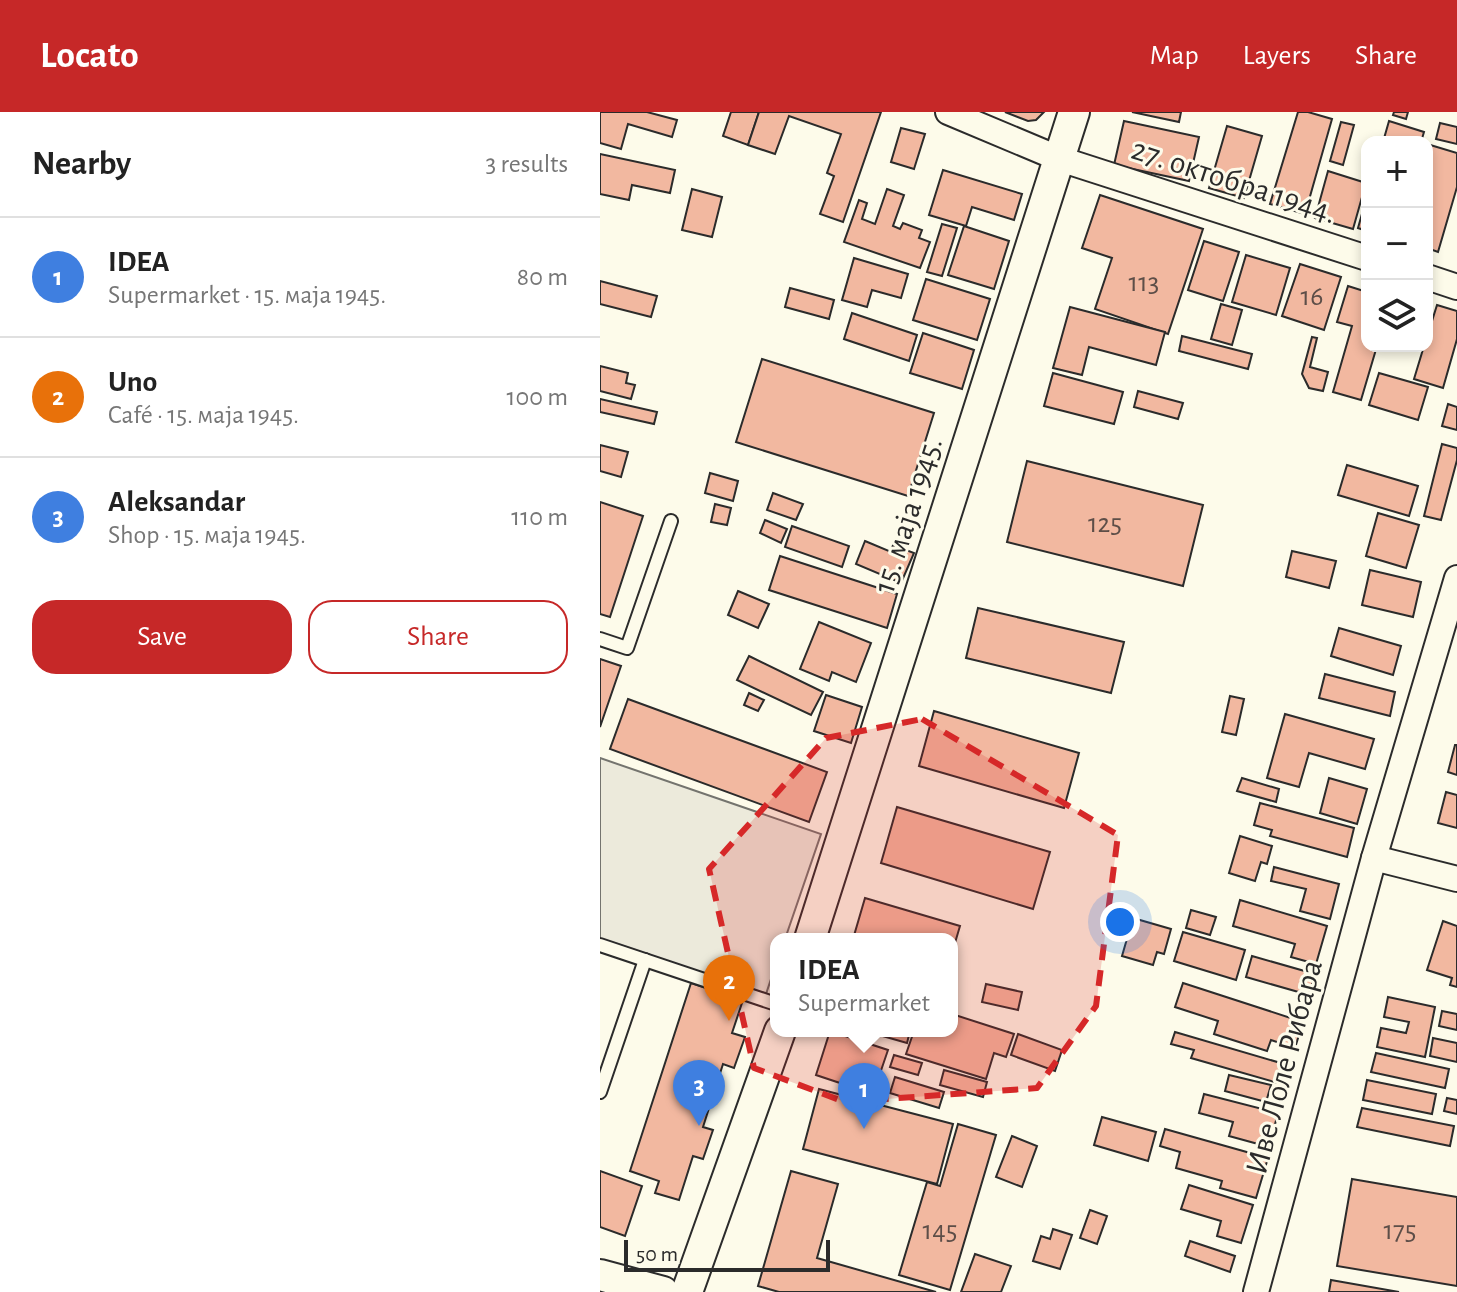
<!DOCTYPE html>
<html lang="en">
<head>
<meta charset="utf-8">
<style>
	body { margin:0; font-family:"Alegreya Sans",sans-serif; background:#f6f6f6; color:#222 }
	.controls { position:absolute; right:24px; top:24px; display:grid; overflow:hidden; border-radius:16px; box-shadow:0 4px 12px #0003 }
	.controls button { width:72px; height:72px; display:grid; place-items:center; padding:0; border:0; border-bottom:2px solid #e0e0e0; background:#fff; color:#222; font:40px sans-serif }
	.scale { position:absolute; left:24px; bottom:20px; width:206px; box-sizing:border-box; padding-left:8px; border:4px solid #2b2b2b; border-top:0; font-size:22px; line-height:28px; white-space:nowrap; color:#2b2b2b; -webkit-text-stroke:6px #fdfbea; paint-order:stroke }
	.you { position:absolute; left:520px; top:810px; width:28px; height:28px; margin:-20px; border:6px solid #fff; border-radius:50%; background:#1a73e8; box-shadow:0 0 0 12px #1a73e833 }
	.badge { display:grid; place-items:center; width:52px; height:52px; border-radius:50%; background:#c62828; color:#fff; font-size:26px; font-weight:700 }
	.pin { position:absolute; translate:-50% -66px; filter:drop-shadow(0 2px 4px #0008) }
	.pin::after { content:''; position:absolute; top:42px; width:28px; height:24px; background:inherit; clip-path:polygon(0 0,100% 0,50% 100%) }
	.popup { position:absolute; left:170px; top:821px; width:188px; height:104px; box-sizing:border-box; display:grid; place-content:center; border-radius:16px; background:#fff; filter:drop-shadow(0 2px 6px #0005); font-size:26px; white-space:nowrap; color:#767676 }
	.popup b { font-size:30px; color:#222 }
	.popup::after { content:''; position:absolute; left:50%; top:100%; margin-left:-16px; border:16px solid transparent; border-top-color:#fff }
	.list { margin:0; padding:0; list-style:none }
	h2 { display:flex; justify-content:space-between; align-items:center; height:104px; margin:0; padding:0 32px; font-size:34px }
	h2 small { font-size:26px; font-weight:400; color:#767676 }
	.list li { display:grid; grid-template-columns:52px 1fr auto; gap:24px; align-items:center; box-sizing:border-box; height:120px; padding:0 32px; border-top:2px solid #e0e0e0 }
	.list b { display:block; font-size:30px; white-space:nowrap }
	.list p { margin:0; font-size:26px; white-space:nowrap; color:#767676 }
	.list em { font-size:26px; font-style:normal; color:#767676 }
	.actions { display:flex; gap:16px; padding:24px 32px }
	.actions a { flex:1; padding:18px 0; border:2px solid #c62828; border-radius:24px; text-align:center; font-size:28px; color:#c62828 }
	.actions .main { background:#c62828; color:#fff }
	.icon { flex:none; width:44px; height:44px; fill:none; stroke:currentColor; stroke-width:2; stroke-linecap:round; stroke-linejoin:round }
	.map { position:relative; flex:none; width:857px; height:1180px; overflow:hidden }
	header { display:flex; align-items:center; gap:48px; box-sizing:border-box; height:112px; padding:0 40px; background:#c62828; color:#fff }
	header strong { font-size:38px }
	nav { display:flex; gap:44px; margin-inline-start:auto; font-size:28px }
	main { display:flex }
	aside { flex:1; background:#fff }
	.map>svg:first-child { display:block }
	.parking { fill:#eceadb; stroke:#74746e; stroke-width:2 }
	.building { fill:#f2b8a0; stroke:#2b2b2b; stroke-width:2 }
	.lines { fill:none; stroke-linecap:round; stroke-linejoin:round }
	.service-casing { stroke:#2b2b2b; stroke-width:16 }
	.minor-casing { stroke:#2b2b2b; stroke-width:28 }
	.tertiary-casing { stroke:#2b2b2b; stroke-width:34 }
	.service { stroke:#fdfbea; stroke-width:12 }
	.minor { stroke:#fdfbea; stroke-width:24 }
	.tertiary { stroke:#fdfbea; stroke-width:30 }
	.marked { fill:#d62828; fill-opacity:0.2; stroke:#d62828; stroke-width:6; stroke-dasharray:16 10; stroke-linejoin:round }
	.labels { text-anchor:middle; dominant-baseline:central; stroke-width:6; stroke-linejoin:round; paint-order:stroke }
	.number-label { font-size:28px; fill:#5d4e48 }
	.street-label { font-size:32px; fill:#2b2b2b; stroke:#fdfbea }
</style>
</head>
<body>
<header>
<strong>Locato</strong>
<nav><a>Map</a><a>Layers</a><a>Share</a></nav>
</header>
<main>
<aside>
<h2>Nearby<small>3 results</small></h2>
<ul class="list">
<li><span class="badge" style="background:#3f7fe0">1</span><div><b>IDEA</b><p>Supermarket · 15. маја 1945.</p></div><em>80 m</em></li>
<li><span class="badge" style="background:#e8710a">2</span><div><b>Uno</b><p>Café · 15. маја 1945.</p></div><em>100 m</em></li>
<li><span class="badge" style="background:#3f7fe0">3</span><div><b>Aleksandar</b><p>Shop · 15. маја 1945.</p></div><em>110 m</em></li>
</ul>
<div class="actions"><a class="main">Save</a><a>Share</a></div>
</aside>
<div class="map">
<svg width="857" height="1180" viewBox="0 0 857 1180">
	<rect width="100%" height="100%" fill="#fdfbea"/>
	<polygon class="parking" points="0,646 221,722 185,827 176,827 176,852 164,888 0,832"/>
	<g class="building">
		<polygon points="0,0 47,0 77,8 72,25 28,12 21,37 0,31"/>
		<polygon points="131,0 159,0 148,33 123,24"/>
		<polygon points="159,0 281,0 243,110 220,102 234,64 227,61 241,22 189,4 175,42 148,33"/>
		<polygon points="405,0 444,0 436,8 428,9"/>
		<polygon points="532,0 581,0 579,10"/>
		<polygon points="698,0 708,0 732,7 705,102 670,92"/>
		<polygon points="794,0 808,0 806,7 793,3"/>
		<polygon points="524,9 599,25 589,69 514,53"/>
		<polygon points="789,9 824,20 821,30 783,30"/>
		<polygon points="741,10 754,13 743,53 730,49"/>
		<polygon points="840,11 857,15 857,32 836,27"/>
		<polygon points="627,14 662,24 644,86 609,76"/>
		<polygon points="301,16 325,22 314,57 291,50"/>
		<polygon points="827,32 857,41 857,75 838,140 827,136"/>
		<polygon points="0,42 75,58 70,81 32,73 29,88 0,82"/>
		<polygon points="343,58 422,82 414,108 372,95 366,114 329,103"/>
		<polygon points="728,59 766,71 753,117 715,106"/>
		<polygon points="92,77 122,85 112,125 82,118"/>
		<polygon points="287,77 304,83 293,114 300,117 303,111 322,118 319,126 330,130 320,156 244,130 259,88 267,91 262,107 275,112"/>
		<polygon points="500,83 603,117 568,222 495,197 512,146 482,136"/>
		<polygon points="767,84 767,119 758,116"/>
		<polygon points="342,112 357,116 342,164 327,160"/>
		<polygon points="364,114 409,129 394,177 348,163"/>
		<polygon points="604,129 639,140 623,189 588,178"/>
		<polygon points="646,143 690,156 676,203 632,190"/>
		<polygon points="254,146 308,162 301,186 272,178 267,195 242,188"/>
		<polygon points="700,152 741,165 724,218 682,204"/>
		<polygon points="326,167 390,187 377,228 313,208"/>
		<polygon points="0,169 57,184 51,205 0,192"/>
		<polygon points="748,174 767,180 767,234 777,234 761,288 733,280 752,214 737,210"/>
		<polygon points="190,176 234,188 229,207 185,195"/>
		<polygon points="621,192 642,198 632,233 611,227"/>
		<polygon points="837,193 857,199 857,227 843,276 814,267 824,234 827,234 827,225"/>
		<polygon points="470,195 565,220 556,253 489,235 482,263 453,256"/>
		<polygon points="252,201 317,223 309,249 244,227"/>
		<polygon points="323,221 374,238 362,277 310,261"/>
		<polygon points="582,224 652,242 648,257 579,239"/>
		<polygon points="712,225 717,226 710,255 728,260 723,279 709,276 702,262"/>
		<polygon points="162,247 334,301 308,384 136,330"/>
		<polygon points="0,254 28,261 26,271 35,273 31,287 0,279"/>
		<polygon points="453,261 523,280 514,312 444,294"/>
		<polygon points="779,261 828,275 818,308 769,293"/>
		<polygon points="538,279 583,291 578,307 534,295"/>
		<polygon points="0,287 57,300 54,312 0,300"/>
		<polygon points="848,292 857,295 857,318 842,314"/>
		<polygon points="842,332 857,336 857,348 841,408 824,404"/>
		<polygon points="0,333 28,340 21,365 0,359"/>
		<polygon points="427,349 603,393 583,474 407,430"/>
		<polygon points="747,353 818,374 809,404 738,383"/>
		<polygon points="110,361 138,369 133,389 105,381"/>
		<polygon points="173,381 203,392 196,408 167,398"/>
		<polygon points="0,390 43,404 10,505 0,502"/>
		<polygon points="115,392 131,396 127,413 111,410"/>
		<polygon points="778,401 819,413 806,456 766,444"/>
		<polygon points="165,408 187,417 181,431 160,421"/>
		<polygon points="192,414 249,434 242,455 185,435"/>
		<polygon points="265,429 291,440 293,433 314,441 301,471 256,452"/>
		<polygon points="692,439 736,449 729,476 686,465"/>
		<polygon points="180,444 297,482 287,516 169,478"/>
		<polygon points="770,458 821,470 813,505 762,493"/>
		<polygon points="138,479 169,492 158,516 128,503"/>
		<polygon points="378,496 524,530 511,581 366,546"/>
		<polygon points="219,510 271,531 256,570 232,560 229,569 200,557"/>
		<polygon points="739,516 801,534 793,563 731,544"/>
		<polygon points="149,544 223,580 211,603 137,568"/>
		<polygon points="0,547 21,554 0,615"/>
		<polygon points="725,562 795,580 790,604 719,586"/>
		<polygon points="149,581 164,588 158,599 144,593"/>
		<polygon points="226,583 262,595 251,631 214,619"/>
		<polygon points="630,584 644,587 636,623 622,620"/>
		<polygon points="28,587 227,660 209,710 10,637"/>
		<polygon points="334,599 479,641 464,696 319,654"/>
		<polygon points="685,602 774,627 765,657 709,641 699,675 667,666"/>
		<polygon points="855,633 857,633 857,663 848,660"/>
		<polygon points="642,666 679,677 676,690 637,679"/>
		<polygon points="729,666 767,677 757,712 720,701"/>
		<polygon points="846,680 857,683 857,716 838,711"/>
		<polygon points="660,691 754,716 747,745 670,724 672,718 654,713"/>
		<polygon points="297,695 450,740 433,797 281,751"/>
		<polygon points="640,724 672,734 667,752 661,750 655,769 629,761"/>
		<polygon points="674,755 739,772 730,807 700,799 706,777 671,769"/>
		<polygon points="265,786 360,814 352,841 352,827 253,827"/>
		<polygon points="640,788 727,814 716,852 691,845 695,832 633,814"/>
		<polygon points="591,798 616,805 610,823 586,816"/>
		<polygon points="533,806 571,817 564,842 557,840 553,853 522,844"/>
		<polygon points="843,809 857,814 857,875 850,873 852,866 827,858"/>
		<polygon points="583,820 645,838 636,868 574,849"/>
		<polygon points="652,844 715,862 709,883 646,865"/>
		<polygon points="91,871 143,888 132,921 145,925 134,956 123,952 103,1015 113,1018 103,1047 93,1044 79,1088 55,1081 59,1069 30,1059"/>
		<polygon points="583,871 703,910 695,936 671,928 667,939 614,922 618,909 575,895"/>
		<polygon points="386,872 422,880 418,898 382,890"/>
		<polygon points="788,885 835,895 825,945 777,935 781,916 806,921 809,910 784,905"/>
		<polygon points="842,899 857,902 857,918 839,914"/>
		<polygon points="352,902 414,922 406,945 394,941 386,967 306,942 314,919 352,919"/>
		<polygon points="230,919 288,938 273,982 216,963"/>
		<polygon points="265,919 310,919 307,931"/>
		<polygon points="575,920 691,954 685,973 591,946 594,938 571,932"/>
		<polygon points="418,922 462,938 455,959 411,943"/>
		<polygon points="833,926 857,931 857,950 830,944"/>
		<polygon points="776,941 849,957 845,976 771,960"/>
		<polygon points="294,943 322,951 318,963 290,955"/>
		<polygon points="344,958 387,970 383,985 340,973"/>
		<polygon points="629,963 671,973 666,990 625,979"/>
		<polygon points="295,965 344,980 339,996 290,981"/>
		<polygon points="767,968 836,982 832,1002 763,988"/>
		<polygon points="219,977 353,1012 337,1072 203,1037"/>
		<polygon points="604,982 678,1001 669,1035 629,1024 633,1010 599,1001"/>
		<polygon points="847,986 857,988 857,1002 844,999"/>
		<polygon points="762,996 854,1014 850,1034 757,1015"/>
		<polygon points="502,1005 556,1020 548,1049 494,1033"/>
		<polygon points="358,1012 396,1023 350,1178 299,1163 327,1070 340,1074"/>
		<polygon points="565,1017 668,1046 656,1086 620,1076 622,1069 576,1056 580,1040 560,1034"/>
		<polygon points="412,1024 437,1034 422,1075 396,1065"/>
		<polygon points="0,1059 42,1074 25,1124 0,1115"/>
		<polygon points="191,1059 238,1072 217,1146 336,1180 179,1180 158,1174"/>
		<polygon points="752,1067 857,1085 857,1174 737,1154"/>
		<polygon points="589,1073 653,1093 641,1131 617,1124 621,1109 581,1097"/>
		<polygon points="490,1098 507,1104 497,1132 480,1126"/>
		<polygon points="453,1117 472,1123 460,1157 433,1149 441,1124 450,1127"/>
		<polygon points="590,1129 635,1144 630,1160 585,1144"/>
		<polygon points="375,1142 411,1154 401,1180 361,1180"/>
		<polygon points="731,1168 799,1180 729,1180"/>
	</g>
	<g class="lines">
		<defs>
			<g id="service">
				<polyline points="0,527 27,536 71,409"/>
				<polyline points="0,833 176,892"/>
				<polyline points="0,980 45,848"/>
			</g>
			<g id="minor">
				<polyline points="348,0 460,47 767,146"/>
				<polyline points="827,165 857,175"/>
				<polyline points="774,746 857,767"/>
				<polyline points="656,1180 774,746 857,466"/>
			</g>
			<g id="tertiary">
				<polyline points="210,827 474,0"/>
				<polyline points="0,1163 63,1180"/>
				<polyline points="87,1180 180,919"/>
			</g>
		</defs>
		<use href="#service" class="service-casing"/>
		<use href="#minor" class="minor-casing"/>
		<use href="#tertiary" class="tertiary-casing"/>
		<use href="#service" class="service"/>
		<use href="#minor" class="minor"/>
		<use href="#tertiary" class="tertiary"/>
	</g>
	<path class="marked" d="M 322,607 L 518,723 L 496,894 L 437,976 L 245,990 L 154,956 L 109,757 L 226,626 Z"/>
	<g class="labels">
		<g class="number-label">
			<text x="544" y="171">113</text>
			<text x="712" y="185">16</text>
			<text x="505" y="412">125</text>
			<text x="340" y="1119">145</text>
			<text x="800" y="1119">175</text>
		</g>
		<g class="street-label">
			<text transform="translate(634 69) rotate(18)">27. октобра 1944.</text>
			<text transform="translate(308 403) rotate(-72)">15. маја 1945.</text>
			<text transform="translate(684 955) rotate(-75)">Иве Лоле Рибара</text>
		</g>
	</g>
</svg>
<div class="controls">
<button>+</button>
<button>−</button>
<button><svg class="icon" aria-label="layers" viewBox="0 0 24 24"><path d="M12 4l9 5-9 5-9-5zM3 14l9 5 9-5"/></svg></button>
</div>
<div class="scale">50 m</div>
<div class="you"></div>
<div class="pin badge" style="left:264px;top:1017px;background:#3f7fe0">1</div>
<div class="popup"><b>IDEA</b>Supermarket</div>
<div class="pin badge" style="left:129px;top:909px;background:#e8710a">2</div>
<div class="pin badge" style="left:99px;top:1014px;background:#3f7fe0">3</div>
</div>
</main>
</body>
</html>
